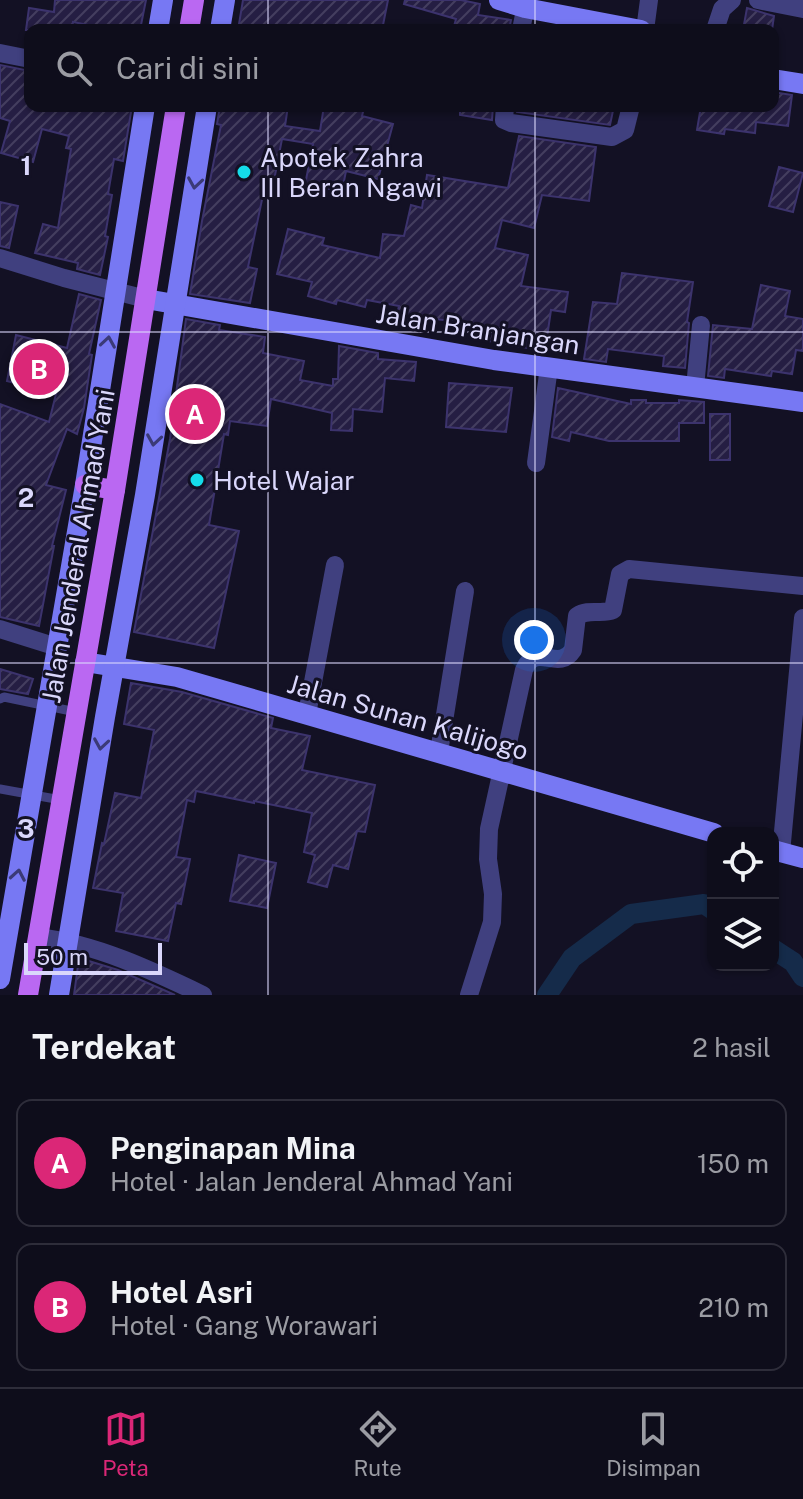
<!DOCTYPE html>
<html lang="id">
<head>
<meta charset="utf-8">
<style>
	body { margin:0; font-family:"Public Sans",sans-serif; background:#1c1b28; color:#f1f3f6 }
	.controls { position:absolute; right:24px; bottom:24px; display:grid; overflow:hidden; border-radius:16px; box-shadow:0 2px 6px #0004 }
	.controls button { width:72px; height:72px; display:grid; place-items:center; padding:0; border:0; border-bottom:2px solid #2e2d3a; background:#0e0d1b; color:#f1f3f6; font:40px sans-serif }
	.scale { position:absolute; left:24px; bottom:20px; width:138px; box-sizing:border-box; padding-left:8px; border:4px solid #dad7fb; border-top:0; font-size:22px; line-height:28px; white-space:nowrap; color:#dad7fb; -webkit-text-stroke:6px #131124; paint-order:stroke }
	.you { position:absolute; left:534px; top:640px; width:28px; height:28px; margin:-20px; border:6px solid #fff; border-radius:50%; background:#1a73e8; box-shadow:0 0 0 12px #1a73e833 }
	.badge { display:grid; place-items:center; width:52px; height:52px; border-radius:50%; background:#db2777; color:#fff; font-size:26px; font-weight:700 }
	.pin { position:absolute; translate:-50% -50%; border:4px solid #fff; box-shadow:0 2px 8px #0006 }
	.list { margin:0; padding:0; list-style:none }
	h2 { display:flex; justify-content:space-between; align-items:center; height:104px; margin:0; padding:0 32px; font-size:34px }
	h2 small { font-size:26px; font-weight:400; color:#9b9ca3 }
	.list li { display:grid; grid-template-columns:52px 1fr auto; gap:24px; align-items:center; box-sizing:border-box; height:128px; margin:0 16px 16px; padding:0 16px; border:2px solid #2e2d3a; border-radius:16px }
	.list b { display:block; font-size:30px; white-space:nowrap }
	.list p { margin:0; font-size:26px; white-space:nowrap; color:#9b9ca3 }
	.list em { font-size:26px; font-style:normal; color:#9b9ca3 }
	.icon { flex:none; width:44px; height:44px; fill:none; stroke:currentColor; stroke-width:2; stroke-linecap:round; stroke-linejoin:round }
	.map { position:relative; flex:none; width:803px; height:995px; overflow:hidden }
	.search { position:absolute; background:#0e0d1b; box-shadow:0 2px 6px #0004; left:24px; right:24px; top:24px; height:88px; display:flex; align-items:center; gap:20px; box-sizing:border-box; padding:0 28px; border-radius:16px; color:#9b9ca3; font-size:30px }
	.sheet { height:392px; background:#0e0d1b }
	nav { display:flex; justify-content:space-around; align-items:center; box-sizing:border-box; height:112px; border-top:2px solid #2e2d3a; background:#0e0d1b; font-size:22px; color:#9b9ca3 }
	nav a { display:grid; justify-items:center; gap:4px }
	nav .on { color:#db2777 }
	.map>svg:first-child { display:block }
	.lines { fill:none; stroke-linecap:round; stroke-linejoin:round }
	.canal { stroke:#152b4a; stroke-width:20 }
	.building { fill:url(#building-hatch); stroke:#3c336d; stroke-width:2 }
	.lane { stroke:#40407f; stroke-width:9 }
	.street { stroke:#40407f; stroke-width:18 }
	.secondary { stroke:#7778f3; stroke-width:20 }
	.primary { stroke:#ba68f2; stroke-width:20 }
	.oneway { stroke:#3b3a77 }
	.grid { fill:none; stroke:#dad7fb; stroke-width:2; stroke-opacity:0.55 }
	.poi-dot { fill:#15dcea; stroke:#131124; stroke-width:3 }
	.labels { text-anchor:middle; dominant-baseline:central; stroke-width:6; stroke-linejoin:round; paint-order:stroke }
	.poi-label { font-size:26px; fill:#dad7fb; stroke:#131124; text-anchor:start }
	.street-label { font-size:26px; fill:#dad7fb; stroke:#131124 }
	.grid-label { font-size:26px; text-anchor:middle; font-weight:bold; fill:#dad7fb; stroke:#131124; stroke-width:6; stroke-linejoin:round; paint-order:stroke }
</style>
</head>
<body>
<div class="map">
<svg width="803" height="995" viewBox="0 0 803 995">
	<defs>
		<pattern id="building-hatch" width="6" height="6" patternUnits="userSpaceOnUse" patternTransform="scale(2)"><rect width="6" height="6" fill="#251e43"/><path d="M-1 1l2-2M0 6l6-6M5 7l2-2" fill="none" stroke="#443e5f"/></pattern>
	</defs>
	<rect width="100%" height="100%" fill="#131124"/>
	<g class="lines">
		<g class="canal">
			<polyline points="773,949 793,962 803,977"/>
			<polyline points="547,995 572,958 631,914 704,904 713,910"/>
		</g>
	</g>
	<g class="building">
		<polygon points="55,0 146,0 140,30 113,30 73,22 72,30 26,30 29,8 54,12"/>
		<polygon points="243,0 388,0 382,30 238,30"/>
		<polygon points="405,0 461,0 480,4 478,15 511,20 509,30 453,30 456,19 404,4"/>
		<polygon points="747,8 774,16 772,30 743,30"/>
		<polygon points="0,65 30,71 30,106 132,106 123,161 114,159 108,194 112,195 105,236 108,237 100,275 77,269 78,263 35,253 43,224 58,228 71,149 66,148 69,136 42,129 33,162 1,153 10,121 0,118"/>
		<polygon points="773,92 792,95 788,126 756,122 755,133 725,129 724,134 697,130 701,106 773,106"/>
		<polygon points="220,106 288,106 285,126 320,131 324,106 352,106 364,108 362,116 393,124 378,179 346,171 342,191 305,185 313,144 282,139 272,191 264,190 248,267 257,269 250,303 190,294 202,221 221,125 217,124"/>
		<polygon points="460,106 493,106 492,120 460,115"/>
		<polygon points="517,106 614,106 610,125 517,112"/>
		<polygon points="519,136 596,147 589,201 542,195 534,228 502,220 495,248 528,255 521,286 568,292 565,312 551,310 545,351 477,339 479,324 426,318 424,324 396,319 399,306 367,300 365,307 337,300 336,304 308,296 312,282 277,274 288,229 324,238 322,245 380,258 383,234 404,236 411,205 422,208 427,175 508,188"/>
		<polygon points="779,167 803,173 793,212 769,206"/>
		<polygon points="0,202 18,206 9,248 0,246"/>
		<polygon points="622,273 693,282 687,322 689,323 685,368 663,366 664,356 608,349 606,362 584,359 593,302 617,304"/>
		<polygon points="761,285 790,291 785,316 803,319 803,351 796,350 792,374 772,371 771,376 725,369 724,378 708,376 713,325 752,329"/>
		<polygon points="79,294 101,300 89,354 92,355 84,408 77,434 67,429 46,485 66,490 52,546 54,546 39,626 0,617 0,404 49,422 56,394 7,381 16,335 67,348"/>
		<polygon points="186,319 220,325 219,330 265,337 263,353 304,361 300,380 333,386 333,379 338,379 339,346 378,353 378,359 416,362 414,381 385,378 382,412 353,409 352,431 331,430 332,413 271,399 267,426 230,421 228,435 224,434 209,525 239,531 214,648 134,632 170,439"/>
		<polygon points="449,383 512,388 506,432 446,427"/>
		<polygon points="558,388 631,404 631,400 646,400 646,403 679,403 679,400 704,402 704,423 679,423 679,441 609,441 571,432 569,441 552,437"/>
		<rect x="710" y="414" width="20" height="46"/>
		<polygon points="0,669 33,679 28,694 0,689"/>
		<polygon points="131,683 182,692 273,718 271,728 310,736 302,770 375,785 365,832 357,831 348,869 333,865 327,887 308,882 315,855 304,852 312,813 254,801 254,803 196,791 194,802 187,800 176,857 190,859 181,904 176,903 168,941 116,931 123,893 93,888 102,843 104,844 115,793 141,798 154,730 124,724"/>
		<polygon points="239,855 276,863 267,908 230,901"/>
		<polygon points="79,958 118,970 175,995 74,995"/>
	</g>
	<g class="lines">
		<g class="lane">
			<polyline points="0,699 4,697 76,712"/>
			<polyline points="0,789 61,800"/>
		</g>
		<g class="street">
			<polyline points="758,0 803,9"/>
			<polyline points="521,30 527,0"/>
			<polyline points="645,30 649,0"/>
			<polyline points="715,30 722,9 732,0"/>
			<polyline points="0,53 30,59"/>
			<polyline points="505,106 504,120 511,123 612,137 625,130 631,106"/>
			<polyline points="0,258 64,278 146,299"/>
			<polyline points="695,387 701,325"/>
			<polyline points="536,463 549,367"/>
			<polyline points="0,629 57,647"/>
			<polyline points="307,714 335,565"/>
			<polyline points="439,752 465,591"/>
			<polyline points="781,853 803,618"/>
			<path d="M 38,937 C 96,944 151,970 203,995"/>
			<path d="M 469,995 L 492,922 L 493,894 L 488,859 L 489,829 L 524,670 C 536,641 558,673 573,650 L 577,616 C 589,608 602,615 613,610 L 620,574 L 629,569 L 803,586"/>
		</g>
		<g class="secondary">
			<polyline points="499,0 525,8 641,30"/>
			<polyline points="158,30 163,0"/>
			<polyline points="220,30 225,0"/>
			<polyline points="773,79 803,84"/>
			<polyline points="146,299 494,360 803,402"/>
			<polyline points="85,662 177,677 714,833"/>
			<polyline points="773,850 803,858"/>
			<polyline points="0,979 85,485 145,106"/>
			<polyline points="59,995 105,717 145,495 207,106"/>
		</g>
		<g class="primary">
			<polyline points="189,30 194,0"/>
			<polyline points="85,485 115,490"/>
			<polyline points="28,995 115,490 176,106"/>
		</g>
	</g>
	<defs><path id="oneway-chevron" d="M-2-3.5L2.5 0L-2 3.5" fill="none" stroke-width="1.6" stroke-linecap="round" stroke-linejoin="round" transform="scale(2)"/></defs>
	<g class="oneway">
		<use href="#oneway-chevron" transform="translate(195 183) rotate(99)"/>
		<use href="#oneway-chevron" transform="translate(108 342) rotate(-81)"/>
		<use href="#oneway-chevron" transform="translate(154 440) rotate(99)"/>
		<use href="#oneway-chevron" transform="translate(101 744) rotate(99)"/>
		<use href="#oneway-chevron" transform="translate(18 875) rotate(-80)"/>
	</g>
	<path class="grid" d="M 268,0 L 268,30M 535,0 L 535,30M 268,106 L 268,995M 535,106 L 535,995M 0,332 L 803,332M 0,663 L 803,663"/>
	<g class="poi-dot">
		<circle cx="244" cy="172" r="8"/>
		<circle cx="197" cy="480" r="8"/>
	</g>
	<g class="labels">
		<g class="poi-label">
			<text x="260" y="157">Apotek Zahra<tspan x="260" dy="30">III Beran Ngawi</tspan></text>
			<text x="213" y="480">Hotel Wajar</text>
		</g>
		<g class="street-label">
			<text transform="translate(478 329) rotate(9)">Jalan Branjangan</text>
			<text transform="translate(78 546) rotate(-80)">Jalan Jenderal Ahmad Yani</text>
			<text transform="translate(408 717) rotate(16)">Jalan Sunan Kalijogo</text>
		</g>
	</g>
	<g class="grid-label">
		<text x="26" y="175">1</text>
		<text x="26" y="507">2</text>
		<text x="26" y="838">3</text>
	</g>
</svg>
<div class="controls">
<button><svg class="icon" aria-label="locate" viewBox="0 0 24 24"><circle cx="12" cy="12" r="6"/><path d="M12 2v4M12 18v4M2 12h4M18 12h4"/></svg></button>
<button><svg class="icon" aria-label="layers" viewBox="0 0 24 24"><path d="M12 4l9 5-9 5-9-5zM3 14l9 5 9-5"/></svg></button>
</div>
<div class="scale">50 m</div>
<div class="you"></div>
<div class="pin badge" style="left:195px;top:414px">A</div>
<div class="pin badge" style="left:39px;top:369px">B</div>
<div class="search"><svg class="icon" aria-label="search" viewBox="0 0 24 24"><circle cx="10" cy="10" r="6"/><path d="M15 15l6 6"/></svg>Cari di sini</div>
</div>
<section class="sheet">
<h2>Terdekat<small>2 hasil</small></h2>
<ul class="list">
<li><span class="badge">A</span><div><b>Penginapan Mina</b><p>Hotel · Jalan Jenderal Ahmad Yani</p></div><em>150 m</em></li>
<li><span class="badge">B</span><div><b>Hotel Asri</b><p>Hotel · Gang Worawari</p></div><em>210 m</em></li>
</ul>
</section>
<nav>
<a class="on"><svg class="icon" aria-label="map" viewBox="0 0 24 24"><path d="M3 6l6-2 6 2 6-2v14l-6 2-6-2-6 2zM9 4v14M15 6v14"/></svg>Peta</a>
<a><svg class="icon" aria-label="directions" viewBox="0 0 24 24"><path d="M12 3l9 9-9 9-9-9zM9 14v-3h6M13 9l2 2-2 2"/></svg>Rute</a>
<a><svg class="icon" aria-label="saved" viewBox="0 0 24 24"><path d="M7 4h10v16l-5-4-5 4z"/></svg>Disimpan</a>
</nav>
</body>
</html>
